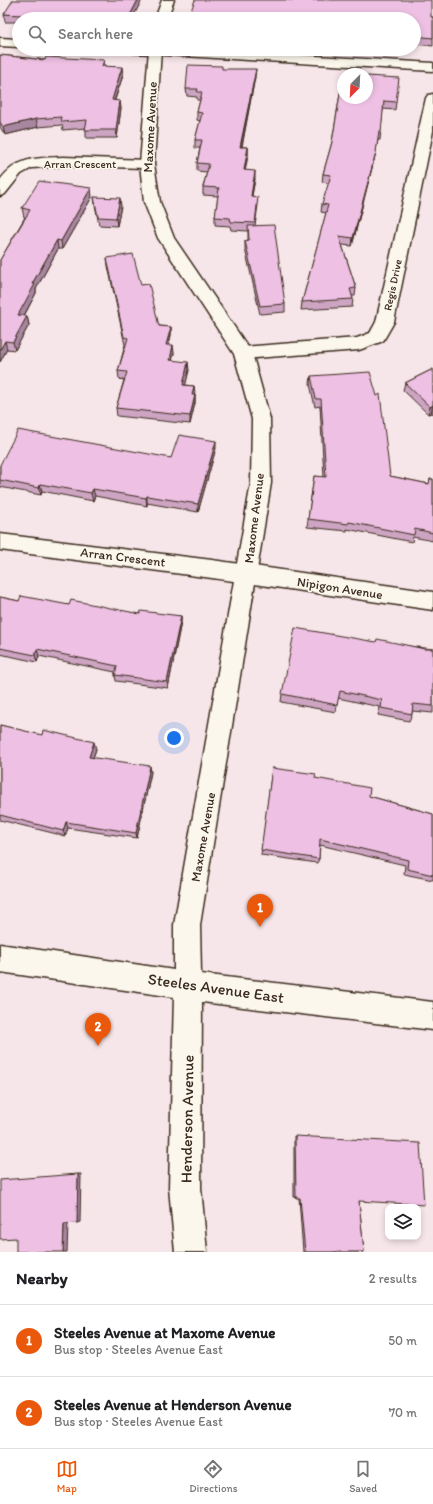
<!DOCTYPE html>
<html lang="en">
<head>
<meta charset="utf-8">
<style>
	body { margin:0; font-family:Itim,sans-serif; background:#f6f6f6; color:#202124 }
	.controls { position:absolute; right:12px; bottom:12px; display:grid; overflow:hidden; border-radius:8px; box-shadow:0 2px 6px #0003 }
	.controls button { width:36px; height:36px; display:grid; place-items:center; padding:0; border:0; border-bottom:1px solid #e0e0e0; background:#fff; color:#202124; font:20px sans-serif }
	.compass { position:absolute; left:337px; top:68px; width:36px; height:36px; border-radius:50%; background:#fff; box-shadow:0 2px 6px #0003; rotate:204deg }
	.you { position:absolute; left:174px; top:738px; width:14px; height:14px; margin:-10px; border:3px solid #fff; border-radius:50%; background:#1a73e8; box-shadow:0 0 0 6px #1a73e833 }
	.badge { display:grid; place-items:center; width:26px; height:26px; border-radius:50%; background:#ea580c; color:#fff; font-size:13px; font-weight:700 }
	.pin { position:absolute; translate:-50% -33px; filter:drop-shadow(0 1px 2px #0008) }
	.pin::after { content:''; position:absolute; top:21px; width:14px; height:12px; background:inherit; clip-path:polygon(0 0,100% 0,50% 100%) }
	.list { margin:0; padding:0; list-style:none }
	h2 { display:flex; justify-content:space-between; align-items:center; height:52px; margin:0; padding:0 16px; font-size:17px }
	h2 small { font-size:13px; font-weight:400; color:#757577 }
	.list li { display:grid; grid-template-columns:26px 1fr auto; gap:12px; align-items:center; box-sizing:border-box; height:72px; padding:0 16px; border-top:1px solid #e0e0e0 }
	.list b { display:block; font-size:15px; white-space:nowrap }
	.list p { margin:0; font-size:13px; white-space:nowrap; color:#757577 }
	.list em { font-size:13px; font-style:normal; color:#757577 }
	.icon { flex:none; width:22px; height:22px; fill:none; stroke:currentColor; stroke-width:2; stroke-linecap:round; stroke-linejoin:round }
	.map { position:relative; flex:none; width:433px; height:1252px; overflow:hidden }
	.search { position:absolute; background:#fff; box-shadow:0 2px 6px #0003; left:12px; right:12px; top:12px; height:44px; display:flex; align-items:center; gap:10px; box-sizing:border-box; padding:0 14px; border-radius:22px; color:#757577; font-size:15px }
	.sheet { height:196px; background:#fff }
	nav { display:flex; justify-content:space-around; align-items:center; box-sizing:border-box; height:56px; border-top:1px solid #e0e0e0; background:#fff; font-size:11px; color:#757577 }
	nav a { display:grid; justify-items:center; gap:2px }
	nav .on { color:#ea580c }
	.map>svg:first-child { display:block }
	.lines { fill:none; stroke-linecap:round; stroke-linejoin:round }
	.street-casing { stroke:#3b2a1e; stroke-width:3 }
	.secondary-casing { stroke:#3b2a1e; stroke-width:3 }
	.street { fill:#fbf7ec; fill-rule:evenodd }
	.secondary { fill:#fbf7ec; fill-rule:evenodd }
	.wall { fill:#cda5c3; stroke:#3b2a1e }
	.shaded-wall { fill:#a7869f; stroke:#3b2a1e }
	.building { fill:#eec0e3; stroke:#3b2a1e }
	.labels { text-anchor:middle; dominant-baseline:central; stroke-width:3.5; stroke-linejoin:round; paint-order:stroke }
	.far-street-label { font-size:11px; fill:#3b2a1e; stroke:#fbf7ec }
	.street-label { font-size:13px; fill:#3b2a1e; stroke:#fbf7ec }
	.near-street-label { font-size:16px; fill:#3b2a1e; stroke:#fbf7ec }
</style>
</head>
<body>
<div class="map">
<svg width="433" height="1252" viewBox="0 0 433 1252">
	<rect width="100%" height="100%" fill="#f7e6e9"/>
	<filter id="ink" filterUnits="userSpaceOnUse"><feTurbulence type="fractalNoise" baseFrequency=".025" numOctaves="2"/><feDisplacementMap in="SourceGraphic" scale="8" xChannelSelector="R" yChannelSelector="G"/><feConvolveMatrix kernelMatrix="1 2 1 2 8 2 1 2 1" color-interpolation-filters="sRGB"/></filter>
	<g filter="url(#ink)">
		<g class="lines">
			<defs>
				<g id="street">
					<polygon points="0,38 19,39 19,47 0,46"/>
					<polygon points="128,49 198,49 433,63 433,71 134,53"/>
					<polygon points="433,94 433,131 394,322 383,341 359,350 243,359 237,357 234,353 237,349 243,347 357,338 370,333 376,322 426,98 428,95"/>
					<path d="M 63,157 L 147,160 L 152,161 L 154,164 L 152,167 L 147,168 L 63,166 L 32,168 L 21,174 L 5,194 L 0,196 L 0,180 C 17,157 36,158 63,157 Z"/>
					<polygon points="0,534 212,560 433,592 433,610 212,578 0,550"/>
				</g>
				<g id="secondary">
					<polygon points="162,0 174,0 167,19 155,19"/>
					<polygon points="149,49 161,49 154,164 160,202 174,238 252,353 270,419 271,483 200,925 201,974 433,1002 433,1030 202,1002 201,1188 207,1252 175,1252 169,1188 174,997 0,972 0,944 174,970 174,925 251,483 252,419 234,354 158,238 144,202 140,164"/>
				</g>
			</defs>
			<use href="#street" class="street-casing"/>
			<use href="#secondary" class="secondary-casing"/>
			<use href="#street" class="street"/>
			<use href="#secondary" class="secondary"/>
		</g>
		<g class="wall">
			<polygon points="4,14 132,19 19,19 19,22 5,22"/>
			<polygon points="431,17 433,17 433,46 414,44 414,19"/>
			<polygon points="0,55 105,66 123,75 115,100 121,108 117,138 86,138 86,128 63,130 62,125 38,127 5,135 0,127"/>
			<polygon points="222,69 255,77 242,147 248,147 248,155 245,170 255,179 252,196 258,205 255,226 285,304 285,312 260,314 245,249 245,241 248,240 248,231 231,230 230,226 215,225 215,217 218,196 203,195 203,187 207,172 197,171 197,163 200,148 195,148 195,140 200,121 197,120 197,112 200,100 197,100 197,97 187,96 186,89"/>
			<polygon points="343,76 396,102 395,110 383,109 380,140 378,140 374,160 352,246 342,245 356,288 355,296 352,296 353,299 352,307 301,310 302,302 326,213 321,212 322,204 329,183 322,182 323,174 332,142"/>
			<polygon points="92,197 62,249 58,249 36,289 36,293 24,316 27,316 29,325 15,350 7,349 0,362 0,260 25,217 24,217 22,208"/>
			<polygon points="94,197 121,206 117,226 99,225 95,205"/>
			<polygon points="107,258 141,285 159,326 171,327 171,335 169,345 174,353 172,361 189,370 185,385 194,386 194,395 195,395 195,403 190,424 117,416 116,408 124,380 119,379 118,371 125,345 108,266"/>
			<polygon points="433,369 433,414 431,413 428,414 403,390 405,383"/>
			<polygon points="311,376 390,476 429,484 430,479 433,479 433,541 413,537 412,542 347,529 347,531 307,527 314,476 324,477 320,406 315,407 310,384"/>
			<polygon points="216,448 198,512 147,503 147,506 95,496 93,501 42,491 41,495 0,487 0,465 171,458"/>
			<polygon points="0,597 19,601 69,605 140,614 181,616 181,622 168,688 116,681 115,675 115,672 39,656 37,662 0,654"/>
			<polygon points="376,642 433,649 433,713 412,711 412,714 409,721 378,715 380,707 338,698 336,712 281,702 282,694"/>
			<polygon points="0,725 96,749 93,758 151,772 137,838 68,828 65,836 0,820"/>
			<polygon points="272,768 315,778 369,796 433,814 433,880 404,874 405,865 320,845 319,859 317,863 261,855"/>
			<polygon points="294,1136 295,1136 359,1201 364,1252 303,1252 299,1198 294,1197"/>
		</g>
		<g class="shaded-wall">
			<polygon points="138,0 142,0 132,19 128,19"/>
			<polygon points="104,60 105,68 102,66"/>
			<polygon points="122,67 123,75 112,108 112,100"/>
			<polygon points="256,69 255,77 240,155 240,147"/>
			<polygon points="120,101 121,108 117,138 116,130"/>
			<polygon points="36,119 38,127 5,135 3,127"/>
			<polygon points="248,147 248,155 244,178 244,170"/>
			<polygon points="376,152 374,160 352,246 353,238"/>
			<polygon points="255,171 255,179 250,204 251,196"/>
			<polygon points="91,188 92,197 62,249 61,241"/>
			<polygon points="120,198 121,206 117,226 116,218"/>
			<polygon points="57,240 58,249 36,289 36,293 20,323 18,315 32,284"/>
			<polygon points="27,316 29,325 15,350 13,342"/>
			<polygon points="171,327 171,335 167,353 166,345"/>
			<polygon points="5,341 7,349 0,362 0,350"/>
			<polygon points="173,345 174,353 170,368 170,360"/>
			<polygon points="188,362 189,370 184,392 183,385"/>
			<polygon points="194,386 195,393 192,403 192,395"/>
			<polygon points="195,395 195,403 190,424 190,416"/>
			<polygon points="433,405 431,413 428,414 430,407"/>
			<polygon points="216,441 216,448 198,512 198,504"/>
			<polygon points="40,484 42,491 41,495 39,488"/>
			<polygon points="93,489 95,496 93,501 91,493"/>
			<polygon points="147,496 147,506 146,498"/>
			<polygon points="181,616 181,622 168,688 167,682"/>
			<polygon points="37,649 39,656 37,662 35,655"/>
			<polygon points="94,742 96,749 91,764 89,757"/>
			<polygon points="150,766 151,772 137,838 136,833"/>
			<polygon points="66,822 68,828 65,836 63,831"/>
			<polygon points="78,1174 81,1174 80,1222 77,1223"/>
			<polygon points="68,1223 67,1252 63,1252 64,1224"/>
		</g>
		<g class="building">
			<polygon points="13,0 138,0 128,19 89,19 4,14"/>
			<polygon points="195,0 431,0 431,17 433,17 433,38 414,36 414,19 188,19"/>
			<polygon points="0,55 45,60 46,57 104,60 102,66 122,67 112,100 120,101 116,130 85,130 87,120 62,122 61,117 36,119 3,127 0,122"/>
			<polygon points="188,65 222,66 222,69 256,69 240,147 248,147 244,170 255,171 251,196 258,197 255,223 231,222 230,218 215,217 219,188 203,187 209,164 197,163 202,140 195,140 202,113 197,112 202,92 197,92 198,89 186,89"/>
			<polygon points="343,76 343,98 367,98 367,76 399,78 396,102 384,101 381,132 379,132 376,152 353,238 339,236 356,288 350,289 353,299 302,302 328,205 322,204 331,175 323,174 332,142"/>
			<polygon points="39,181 91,188 61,241 57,240 32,284 35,284 18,315 27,316 13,342 5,341 0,350 0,260 30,210 22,208"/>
			<polygon points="94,197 120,198 116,218 98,217"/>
			<polygon points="274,225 285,304 260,306 245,241 249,240 248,226"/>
			<polygon points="133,254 141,285 149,284 159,326 171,327 166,345 173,345 170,360 188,362 183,385 194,386 192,395 195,395 190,416 116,408 127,372 118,371 128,338 124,337 107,258"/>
			<polygon points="433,369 433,405 430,407 405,383"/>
			<polygon points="370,372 377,396 380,394 390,476 429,484 430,479 433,479 433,533 415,529 414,535 349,522 348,524 308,519 314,476 326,477 321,399 316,399 311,376"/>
			<polygon points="18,430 171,458 179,435 216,441 198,504 147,496 146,498 93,489 91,493 40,484 39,488 0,480 0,465"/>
			<polygon points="21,596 69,605 71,600 140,614 141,611 181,616 167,682 115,675 117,666 37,649 35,655 0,648 0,597 19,601"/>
			<polygon points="295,628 376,642 377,639 425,649 433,649 433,706 413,704 412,714 381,708 382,700 340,691 337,705 282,694"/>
			<polygon points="0,725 42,735 43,730 94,742 89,757 150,766 136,833 66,822 63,831 0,815"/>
			<polygon points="272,768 316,774 315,778 370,788 369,796 433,814 433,875 407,869 408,860 320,839 319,859 261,850"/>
			<polygon points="295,1136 420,1143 424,1205 359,1201 364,1252 305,1252 300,1198 296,1198"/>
			<polygon points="78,1174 77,1223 64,1224 63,1252 16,1252 16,1238 0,1239 0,1180"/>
		</g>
	</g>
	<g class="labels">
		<g class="far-street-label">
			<text x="80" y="164">Arran Crescent</text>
			<text transform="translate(393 285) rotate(-78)">Regis Drive</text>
		</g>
		<g class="street-label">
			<text transform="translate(150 127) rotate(-87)">Maxome Avenue</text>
			<text transform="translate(254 518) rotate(-83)">Maxome Avenue</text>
			<text transform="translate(123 557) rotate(7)">Arran Crescent</text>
			<text transform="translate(340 588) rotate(9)">Nipigon Avenue</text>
			<text transform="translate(203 837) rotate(-80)">Maxome Avenue</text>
		</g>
		<g class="near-street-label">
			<text transform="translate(216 988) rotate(8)">Steeles Avenue East</text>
			<text transform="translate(187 1119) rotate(-89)">Henderson Avenue</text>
		</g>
	</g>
</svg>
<div class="controls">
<button><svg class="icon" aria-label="layers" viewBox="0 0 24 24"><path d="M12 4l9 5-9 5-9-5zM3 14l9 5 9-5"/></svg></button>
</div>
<svg class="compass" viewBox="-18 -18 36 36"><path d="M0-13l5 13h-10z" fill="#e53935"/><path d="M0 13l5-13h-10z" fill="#757577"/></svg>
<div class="you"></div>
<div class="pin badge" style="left:260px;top:927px">1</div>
<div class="pin badge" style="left:98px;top:1046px">2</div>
<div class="search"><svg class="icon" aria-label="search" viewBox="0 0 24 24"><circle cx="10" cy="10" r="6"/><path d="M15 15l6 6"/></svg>Search here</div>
</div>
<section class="sheet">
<h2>Nearby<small>2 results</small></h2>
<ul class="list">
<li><span class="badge">1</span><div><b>Steeles Avenue at Maxome Avenue</b><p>Bus stop · Steeles Avenue East</p></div><em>50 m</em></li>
<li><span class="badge">2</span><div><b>Steeles Avenue at Henderson Avenue</b><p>Bus stop · Steeles Avenue East</p></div><em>70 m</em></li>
</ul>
</section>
<nav>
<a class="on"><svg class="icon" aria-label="map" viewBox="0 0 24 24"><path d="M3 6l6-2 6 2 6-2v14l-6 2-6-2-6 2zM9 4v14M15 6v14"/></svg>Map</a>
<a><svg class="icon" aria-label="directions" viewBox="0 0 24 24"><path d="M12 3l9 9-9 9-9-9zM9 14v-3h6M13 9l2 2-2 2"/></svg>Directions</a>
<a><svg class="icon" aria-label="saved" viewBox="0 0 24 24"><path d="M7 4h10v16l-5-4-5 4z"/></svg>Saved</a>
</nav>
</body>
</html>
